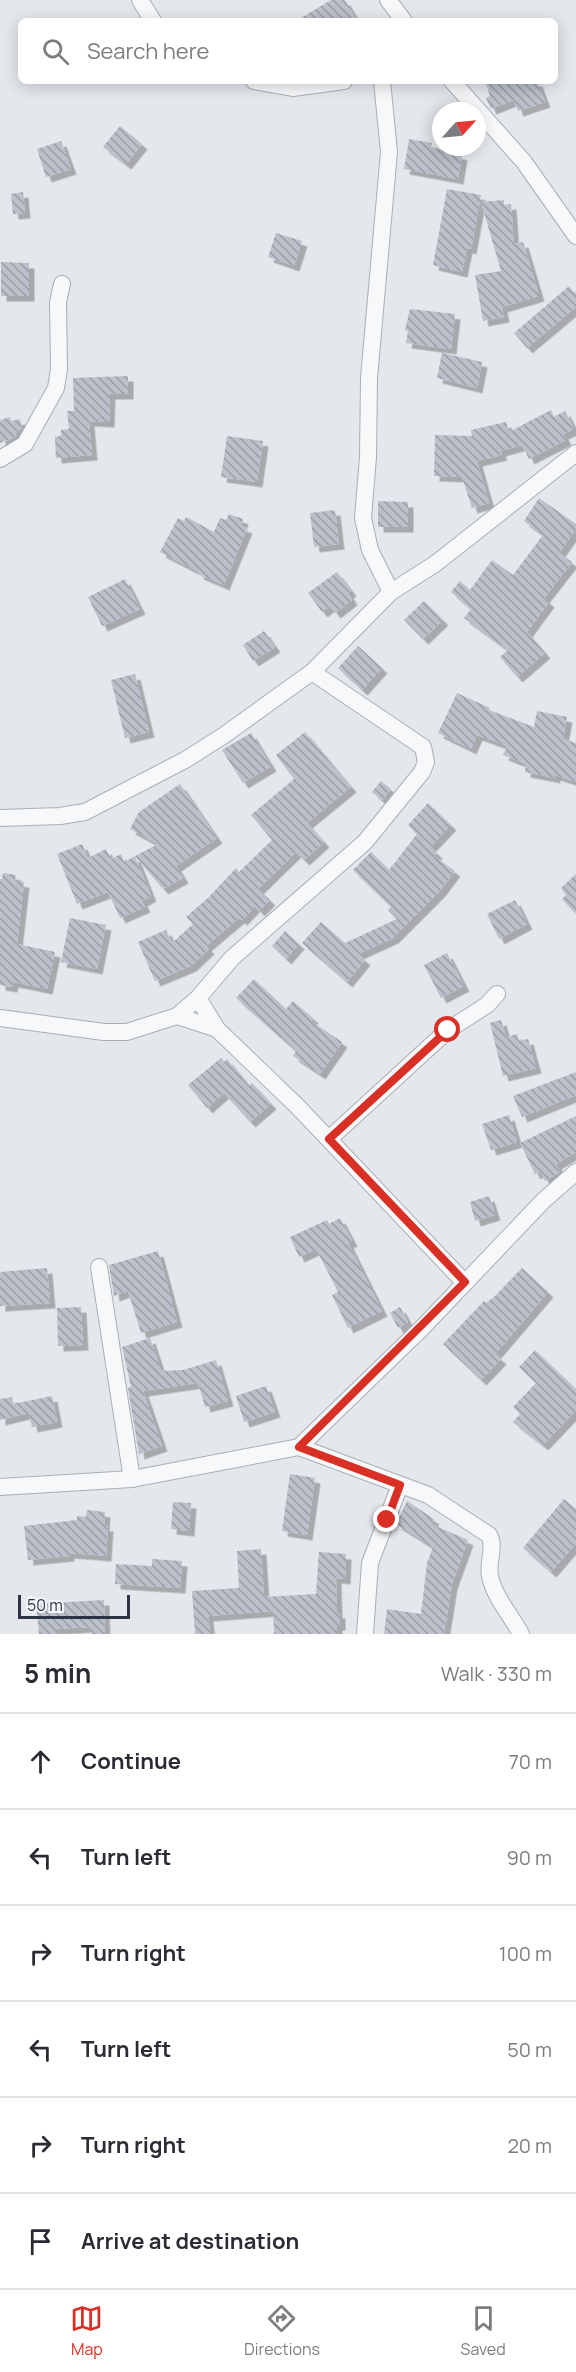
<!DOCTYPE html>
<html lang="en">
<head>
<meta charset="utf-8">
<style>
	body { margin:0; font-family:Manrope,sans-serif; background:#f7f7f7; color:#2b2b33 }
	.compass { position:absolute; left:432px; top:102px; width:54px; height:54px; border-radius:50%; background:#fff; box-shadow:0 3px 15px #0003; rotate:63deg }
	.scale { position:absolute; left:18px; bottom:15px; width:112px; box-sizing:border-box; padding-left:6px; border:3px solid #2b3445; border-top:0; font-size:16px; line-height:21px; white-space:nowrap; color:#2b3445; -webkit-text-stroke:4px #f4f6f9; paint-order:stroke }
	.stop { position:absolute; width:18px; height:18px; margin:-14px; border:4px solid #d93025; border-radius:50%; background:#fff }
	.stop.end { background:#d93025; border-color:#fff; box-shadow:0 2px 6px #0008 }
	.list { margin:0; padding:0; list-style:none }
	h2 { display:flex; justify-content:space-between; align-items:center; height:78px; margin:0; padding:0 24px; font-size:26px }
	h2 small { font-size:20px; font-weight:400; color:#7c7c81 }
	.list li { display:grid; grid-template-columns:39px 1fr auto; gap:18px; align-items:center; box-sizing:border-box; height:96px; padding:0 24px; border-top:2px solid #e1e1e2 }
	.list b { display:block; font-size:22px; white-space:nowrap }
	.list em { font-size:20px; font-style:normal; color:#7c7c81 }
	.icon { flex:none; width:33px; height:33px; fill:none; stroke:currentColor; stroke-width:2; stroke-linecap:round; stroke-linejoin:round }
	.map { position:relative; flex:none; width:576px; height:1634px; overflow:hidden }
	.search { position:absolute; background:#fff; box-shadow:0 3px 15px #0003; left:18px; right:18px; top:18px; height:66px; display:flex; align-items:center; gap:15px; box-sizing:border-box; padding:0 21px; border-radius:9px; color:#7c7c81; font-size:22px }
	.sheet { height:654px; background:#fff }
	nav { display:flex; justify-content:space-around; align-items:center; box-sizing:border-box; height:84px; border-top:2px solid #e1e1e2; background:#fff; font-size:16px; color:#7c7c81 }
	nav a { display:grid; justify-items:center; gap:3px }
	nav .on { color:#d93025 }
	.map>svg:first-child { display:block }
	.building { fill:url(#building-back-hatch); filter:url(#shadow) }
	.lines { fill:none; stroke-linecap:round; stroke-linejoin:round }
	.minor-casing { stroke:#a9aeb7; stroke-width:18 }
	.minor { stroke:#f7f8fa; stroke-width:16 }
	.route { stroke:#d93025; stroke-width:8 }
</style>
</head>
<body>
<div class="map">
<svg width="576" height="1634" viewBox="0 0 576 1634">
	<defs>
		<pattern id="building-back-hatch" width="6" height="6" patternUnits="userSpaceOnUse" patternTransform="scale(1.5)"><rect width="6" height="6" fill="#bbc0ca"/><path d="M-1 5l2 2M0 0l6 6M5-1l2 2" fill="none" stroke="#989da6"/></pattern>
		<filter id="shadow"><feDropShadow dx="5.5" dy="5.5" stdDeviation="0" flood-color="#0004"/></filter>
	</defs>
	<rect width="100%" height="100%" fill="#e4e7ec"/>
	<g class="building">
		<polygon points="331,0 345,0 357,21 296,21"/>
		<polygon points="485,81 537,81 545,102 518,111 514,100 491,109 486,98 490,96"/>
		<polygon points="120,126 142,144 126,164 103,147"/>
		<polygon points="409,139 432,143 431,147 462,155 458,179 404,169"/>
		<polygon points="61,141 71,169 46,177 37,149"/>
		<polygon points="447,189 481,195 471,249 467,248 462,272 433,265"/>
		<polygon points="23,192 25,213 13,214 11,194"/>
		<polygon points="504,200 504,205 511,204 514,244 523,242 539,296 502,307 504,317 483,321 475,275 501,271 481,202"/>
		<polygon points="276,233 302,241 294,266 268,257"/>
		<polygon points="1,262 29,263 29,296 1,296"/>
		<polygon points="569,286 576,295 576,307 527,348 514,333"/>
		<polygon points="410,309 455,314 451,349 406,343 408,331 405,330"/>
		<polygon points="442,353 482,362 477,388 437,378"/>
		<polygon points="128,376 128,394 110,394 109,422 89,421 92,455 56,458 55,437 61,436 61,430 69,429 67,411 74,411 73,378"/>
		<polygon points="551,410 554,417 565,411 574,429 563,434 566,440 529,459 522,445 500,451 502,455 477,461 489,503 472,508 462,477 434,476 435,435 472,436 471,430 506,422 509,432"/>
		<polygon points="10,417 11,421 20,419 22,428 15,433 16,437 0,443 0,420"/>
		<polygon points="227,436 263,441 257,482 221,477"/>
		<polygon points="539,498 576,524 576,529 559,553 572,562 544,598 549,602 527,632 545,653 517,677 500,657 508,650 464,618 471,609 451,592 460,581 470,590 492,560 513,575 543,535 524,521"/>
		<polygon points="378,501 408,502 408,527 378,527"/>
		<polygon points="335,510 339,544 314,547 310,513"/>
		<polygon points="229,514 243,519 241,526 247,528 224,585 198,574 199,572 160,552 178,518 184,521 186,517 214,532 220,518 226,520"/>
		<polygon points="337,572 351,591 348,593 352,600 335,613 330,606 322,612 308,593"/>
		<polygon points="125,579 140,609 102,626 88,597"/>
		<polygon points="424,601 443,620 423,639 404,620"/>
		<polygon points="264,631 275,647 253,661 243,645"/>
		<polygon points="358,646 382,668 362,690 338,668"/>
		<polygon points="135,674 149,732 125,738 111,680"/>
		<polygon points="457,693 490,708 489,710 534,727 537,711 567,717 563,739 576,743 576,782 555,775 555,778 525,772 526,764 503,755 507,746 477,735 471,749 438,733"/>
		<polygon points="305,732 351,787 307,823 324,842 304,860 296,852 258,889 270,900 259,911 255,906 242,920 239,918 206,946 209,949 191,966 155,981 138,942 166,930 172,943 193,924 186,917 209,897 236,868 239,872 272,840 251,815 294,779 276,755"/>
		<polygon points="251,733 271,766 243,783 222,750"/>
		<polygon points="381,781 391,789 382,800 372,792"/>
		<polygon points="180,784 217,838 176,866 183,878 163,889 135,856 158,844 130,829 139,812"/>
		<polygon points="428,803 451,825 430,847 437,853 434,856 455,871 440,891 393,938 358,954 365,960 347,982 302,943 321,922 345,943 397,919 388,910 391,907 353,870 371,852 389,870 417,834 408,825"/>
		<polygon points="82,844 88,858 106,849 111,859 121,854 124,862 135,856 151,896 142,901 145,907 120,918 108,892 77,904 57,854"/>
		<polygon points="3,873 16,875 15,881 24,882 17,944 55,952 47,989 13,982 12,987 0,985 0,879 2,879"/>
		<polygon points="576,874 576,914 562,899 566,895 561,888"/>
		<polygon points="515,900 527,924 499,939 487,914"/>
		<polygon points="70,918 106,925 97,969 61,962"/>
		<polygon points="285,931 299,944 286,959 272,946"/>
		<polygon points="447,953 464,986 441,998 424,965"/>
		<polygon points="254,979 286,1009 293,1001 313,1018 311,1021 342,1042 320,1074 293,1056 296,1051 236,998"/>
		<polygon points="501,1020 506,1037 517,1034 519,1041 528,1039 536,1068 503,1076 490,1023"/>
		<polygon points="221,1058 224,1062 227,1059 249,1086 252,1083 271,1104 250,1122 224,1093 207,1108 188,1085"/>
		<polygon points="576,1072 576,1095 522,1117 513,1096"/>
		<polygon points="509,1115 517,1142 491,1150 482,1124"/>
		<polygon points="576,1116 576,1152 556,1164 560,1172 545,1181 540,1171 535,1174 520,1143"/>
		<polygon points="489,1196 495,1215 475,1221 470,1202"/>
		<polygon points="340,1218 352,1241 348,1243 382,1311 348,1328 332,1295 338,1292 316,1249 299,1257 290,1237 327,1220 329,1224"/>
		<polygon points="158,1251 177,1322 141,1333 128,1291 114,1296 109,1265"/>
		<polygon points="47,1268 50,1303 0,1306 0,1272"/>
		<polygon points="522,1268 548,1292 495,1354 501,1359 481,1380 443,1344 484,1301 486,1303 494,1297"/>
		<polygon points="81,1307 83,1345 58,1346 57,1308"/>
		<polygon points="400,1307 408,1322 398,1328 390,1313"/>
		<polygon points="150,1338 161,1371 183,1370 216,1360 228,1401 205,1407 198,1383 143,1391 162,1446 139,1454 128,1388 131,1387 122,1347"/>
		<polygon points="535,1350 576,1389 576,1410 543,1445 513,1422 520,1414 513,1407 536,1383 519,1367"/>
		<polygon points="266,1386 275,1412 244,1422 236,1396"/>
		<polygon points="52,1396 57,1422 32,1427 29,1413 0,1420 0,1399 12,1397 13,1404"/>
		<polygon points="290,1474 315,1478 307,1535 282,1531"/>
		<polygon points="564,1499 576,1509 576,1543 551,1572 523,1548"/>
		<polygon points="407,1501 434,1519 431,1524 468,1540 452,1584 444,1634 384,1634 387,1609 421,1614 427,1563 433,1547 396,1524"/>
		<polygon points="173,1502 191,1503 189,1531 171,1529"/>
		<polygon points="87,1510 105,1512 104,1526 108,1526 106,1556 69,1553 69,1556 28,1560 24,1526 77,1520 77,1516 86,1517"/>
		<polygon points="261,1549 264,1597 316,1594 319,1552 346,1554 345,1579 336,1578 337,1613 340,1613 340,1625 337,1625 337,1634 274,1634 273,1611 208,1616 210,1634 195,1634 192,1591 239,1588 237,1551"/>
		<polygon points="152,1559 182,1561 180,1588 115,1584 116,1564 152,1566"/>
		<polygon points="104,1600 105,1634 91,1634 90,1627 57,1629 57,1634 39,1634 36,1604"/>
	</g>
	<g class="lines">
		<defs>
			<g id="minor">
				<polyline points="140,0 153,21"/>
				<polyline points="388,0 404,21"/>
				<polyline points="254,81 293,88 344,81"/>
				<polyline points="382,81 389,152 369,378 368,457 363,518 370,550 391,592"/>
				<polyline points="452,81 524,162 576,236"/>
				<polyline points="0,459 25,444 56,388 59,369 58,302 62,284"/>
				<polyline points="0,818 60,816 85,812 185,760 223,736 312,672 391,592 435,564 576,453"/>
				<polyline points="198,998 217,1029 298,1107 465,1283"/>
				<polyline points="177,1016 217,1029"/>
				<polyline points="0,1018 104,1032 127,1032 177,1016 198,998 232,958 365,842 422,772 426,762 423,747 312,672"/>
				<polyline points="329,1139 448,1030 487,1005 497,994"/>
				<polyline points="99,1267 132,1479"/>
				<polyline points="299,1447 422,1328 544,1200 576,1172"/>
				<path d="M 0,1487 L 132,1479 L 299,1447 L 428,1495 L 489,1535 C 496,1545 487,1563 490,1576 C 494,1597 511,1615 521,1634"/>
				<polyline points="365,1634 370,1563 400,1485"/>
			</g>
		</defs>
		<use href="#minor" class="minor-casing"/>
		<use href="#minor" class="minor"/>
	</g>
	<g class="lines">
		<polyline class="route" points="387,1520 400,1485 299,1447 465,1282 329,1139 448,1030"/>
	</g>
</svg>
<svg class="compass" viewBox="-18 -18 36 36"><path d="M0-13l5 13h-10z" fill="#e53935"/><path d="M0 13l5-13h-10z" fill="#7c7c81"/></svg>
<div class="scale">50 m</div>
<div class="stop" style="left:448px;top:1030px"></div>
<div class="stop end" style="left:387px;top:1520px"></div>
<div class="search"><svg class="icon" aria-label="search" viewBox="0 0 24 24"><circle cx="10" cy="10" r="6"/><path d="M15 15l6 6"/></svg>Search here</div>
</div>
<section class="sheet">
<h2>5 min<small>Walk · 330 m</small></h2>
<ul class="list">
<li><svg class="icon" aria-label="ahead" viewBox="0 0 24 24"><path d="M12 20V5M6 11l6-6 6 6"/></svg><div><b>Continue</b></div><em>70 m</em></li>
<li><svg class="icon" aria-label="left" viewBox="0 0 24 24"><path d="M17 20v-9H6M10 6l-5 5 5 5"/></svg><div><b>Turn left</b></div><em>90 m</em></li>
<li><svg class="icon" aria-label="right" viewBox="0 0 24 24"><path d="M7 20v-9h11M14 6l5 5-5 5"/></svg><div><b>Turn right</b></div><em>100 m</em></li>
<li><svg class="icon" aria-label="left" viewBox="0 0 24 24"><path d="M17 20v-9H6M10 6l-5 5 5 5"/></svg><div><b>Turn left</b></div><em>50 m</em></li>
<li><svg class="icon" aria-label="right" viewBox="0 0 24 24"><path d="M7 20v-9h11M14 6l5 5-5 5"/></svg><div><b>Turn right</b></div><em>20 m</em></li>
<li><svg class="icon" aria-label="arrive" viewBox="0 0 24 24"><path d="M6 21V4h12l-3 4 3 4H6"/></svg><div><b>Arrive at destination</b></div></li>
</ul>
</section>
<nav>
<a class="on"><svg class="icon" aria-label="map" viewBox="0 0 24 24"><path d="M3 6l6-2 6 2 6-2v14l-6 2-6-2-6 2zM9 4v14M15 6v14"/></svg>Map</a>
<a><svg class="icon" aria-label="directions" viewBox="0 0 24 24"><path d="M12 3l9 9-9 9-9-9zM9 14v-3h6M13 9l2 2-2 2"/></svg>Directions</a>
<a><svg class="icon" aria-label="saved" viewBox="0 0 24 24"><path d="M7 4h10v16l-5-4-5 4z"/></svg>Saved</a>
</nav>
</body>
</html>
